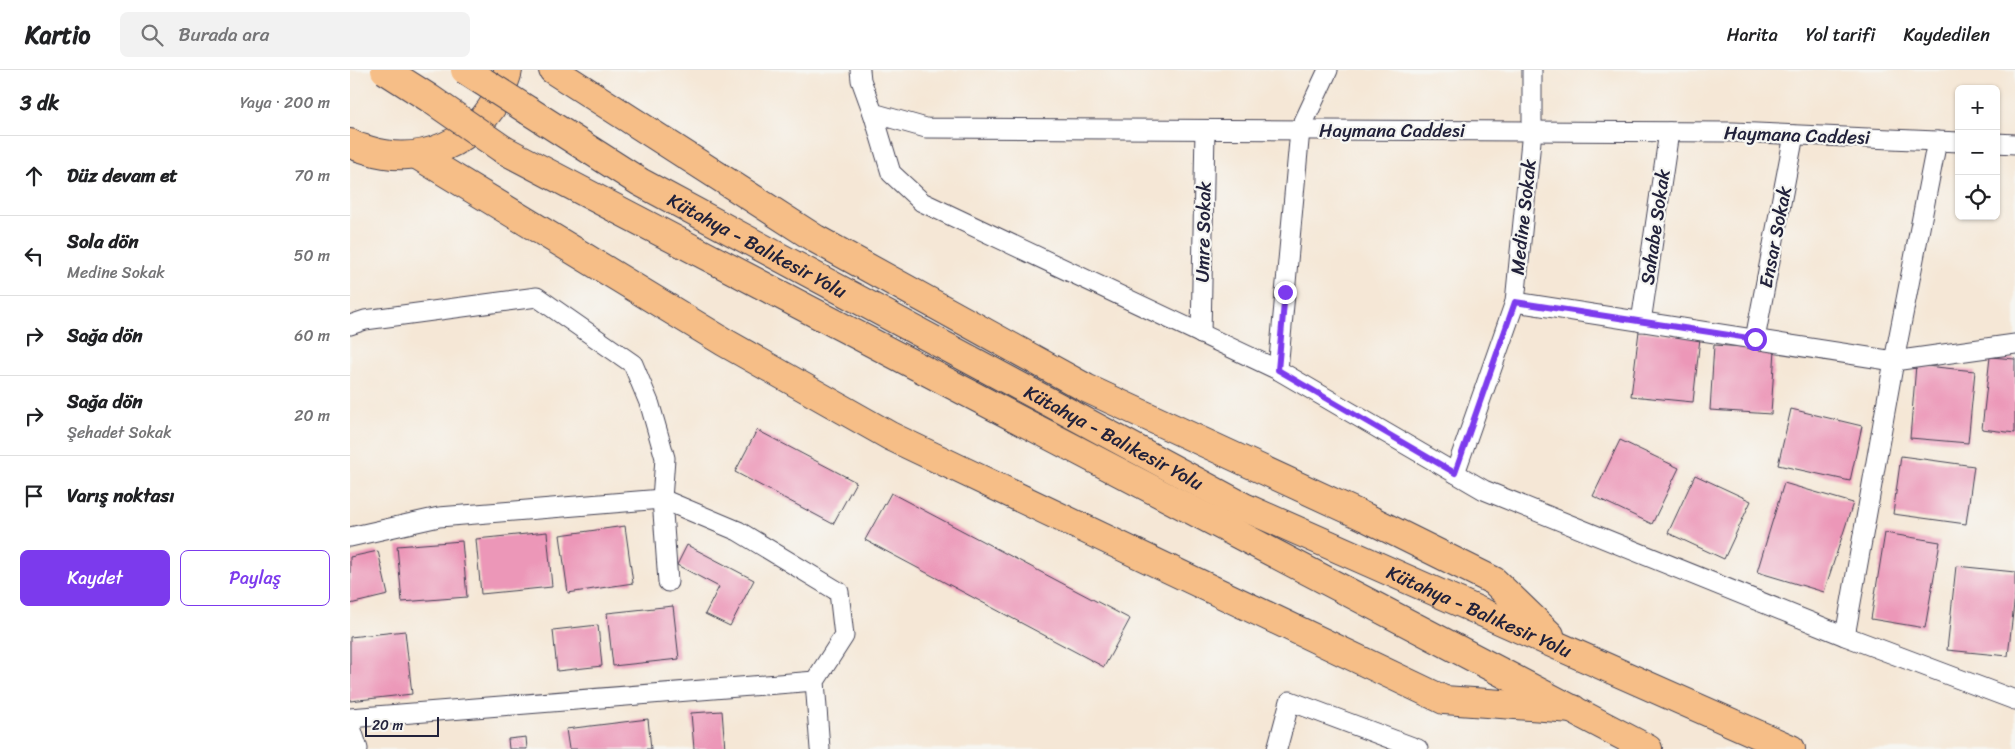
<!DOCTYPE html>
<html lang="tr">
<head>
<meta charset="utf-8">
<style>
	body { margin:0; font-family:Sriracha,sans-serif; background:#f2f2f2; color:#202124 }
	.controls { position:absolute; right:15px; top:15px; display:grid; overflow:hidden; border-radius:8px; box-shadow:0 1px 4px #0004 }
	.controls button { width:45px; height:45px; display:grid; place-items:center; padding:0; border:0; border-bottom:1px solid #e0e0e0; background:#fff; color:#202124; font:25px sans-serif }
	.scale { position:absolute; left:15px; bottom:12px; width:74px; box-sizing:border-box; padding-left:5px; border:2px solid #22223b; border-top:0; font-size:14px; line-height:18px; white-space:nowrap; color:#22223b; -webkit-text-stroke:4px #f6f6f2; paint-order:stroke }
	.stop { position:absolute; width:15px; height:15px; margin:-11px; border:4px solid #7c3aed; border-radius:50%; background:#fff }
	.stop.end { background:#7c3aed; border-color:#fff; box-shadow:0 1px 5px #0008 }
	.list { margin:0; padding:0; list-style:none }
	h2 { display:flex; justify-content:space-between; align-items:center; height:65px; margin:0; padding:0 20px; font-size:21px }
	h2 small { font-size:16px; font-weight:400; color:#757577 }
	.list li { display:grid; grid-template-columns:32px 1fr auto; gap:15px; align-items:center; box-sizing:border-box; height:80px; padding:0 20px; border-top:1px solid #e0e0e0 }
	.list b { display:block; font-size:19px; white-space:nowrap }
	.list p { margin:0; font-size:16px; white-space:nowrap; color:#757577 }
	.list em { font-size:16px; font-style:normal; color:#757577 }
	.actions { display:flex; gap:10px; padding:15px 20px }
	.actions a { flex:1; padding:11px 0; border:1px solid #7c3aed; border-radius:8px; text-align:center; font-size:18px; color:#7c3aed }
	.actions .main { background:#7c3aed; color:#fff }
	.icon { flex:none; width:28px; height:28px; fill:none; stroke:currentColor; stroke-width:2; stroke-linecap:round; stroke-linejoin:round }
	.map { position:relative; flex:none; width:1665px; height:679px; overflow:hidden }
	header { display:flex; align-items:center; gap:30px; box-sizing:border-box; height:70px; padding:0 25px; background:#fff; border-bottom:1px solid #e0e0e0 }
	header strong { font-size:24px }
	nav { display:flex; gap:28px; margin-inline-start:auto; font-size:18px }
	.search { width:350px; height:45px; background:#f2f2f2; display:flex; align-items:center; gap:12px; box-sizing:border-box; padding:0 18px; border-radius:8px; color:#757577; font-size:19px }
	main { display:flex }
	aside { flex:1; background:#fff }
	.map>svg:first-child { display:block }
	.building { fill:#ec97b8 }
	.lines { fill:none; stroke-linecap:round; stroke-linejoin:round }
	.minor-casing { stroke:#424052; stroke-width:21 }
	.trunk-casing { stroke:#424052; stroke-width:30 }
	.minor { stroke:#fff; stroke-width:19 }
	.trunk { stroke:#f6be87; stroke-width:28 }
	.trunk-bridge-casing { stroke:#424052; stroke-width:30; stroke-linecap:butt }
	.trunk-bridge { stroke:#f6be87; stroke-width:28 }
	.route { stroke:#7c3aed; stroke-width:6 }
	.labels { text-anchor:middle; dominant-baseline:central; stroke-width:4.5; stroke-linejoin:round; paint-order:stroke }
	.street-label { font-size:19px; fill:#22223b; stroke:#f6f6f2 }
</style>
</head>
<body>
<header>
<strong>Kartio</strong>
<div class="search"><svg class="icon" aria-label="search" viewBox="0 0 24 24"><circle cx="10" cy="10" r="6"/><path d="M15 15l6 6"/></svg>Burada ara</div>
<nav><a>Harita</a><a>Yol tarifi</a><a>Kaydedilen</a></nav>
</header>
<main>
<aside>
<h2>3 dk<small>Yaya · 200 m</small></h2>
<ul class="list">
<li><svg class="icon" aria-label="ahead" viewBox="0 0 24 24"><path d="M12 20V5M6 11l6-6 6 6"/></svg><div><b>Düz devam et</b></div><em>70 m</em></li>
<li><svg class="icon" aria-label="left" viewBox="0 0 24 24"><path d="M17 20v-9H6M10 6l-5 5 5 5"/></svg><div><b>Sola dön</b><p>Medine Sokak</p></div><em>50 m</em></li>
<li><svg class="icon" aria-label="right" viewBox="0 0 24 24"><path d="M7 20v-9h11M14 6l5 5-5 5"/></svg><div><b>Sağa dön</b></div><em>60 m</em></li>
<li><svg class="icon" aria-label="right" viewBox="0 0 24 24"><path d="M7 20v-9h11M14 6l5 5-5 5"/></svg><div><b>Sağa dön</b><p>Şehadet Sokak</p></div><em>20 m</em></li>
<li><svg class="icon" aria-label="arrive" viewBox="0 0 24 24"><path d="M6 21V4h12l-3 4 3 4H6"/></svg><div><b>Varış noktası</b></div></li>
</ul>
<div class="actions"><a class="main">Kaydet</a><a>Paylaş</a></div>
</aside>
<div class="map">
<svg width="1665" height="679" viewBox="0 0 1665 679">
	<rect width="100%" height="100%" fill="#f6f6f2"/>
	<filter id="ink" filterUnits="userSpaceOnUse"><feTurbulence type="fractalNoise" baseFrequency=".02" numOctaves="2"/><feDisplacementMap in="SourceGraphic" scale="10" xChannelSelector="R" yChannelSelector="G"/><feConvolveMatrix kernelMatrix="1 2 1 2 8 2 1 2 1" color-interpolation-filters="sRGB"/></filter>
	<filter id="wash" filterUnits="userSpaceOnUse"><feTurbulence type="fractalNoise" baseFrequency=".0096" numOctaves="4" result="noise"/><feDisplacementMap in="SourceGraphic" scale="20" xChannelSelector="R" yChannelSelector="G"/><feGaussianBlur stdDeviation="1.12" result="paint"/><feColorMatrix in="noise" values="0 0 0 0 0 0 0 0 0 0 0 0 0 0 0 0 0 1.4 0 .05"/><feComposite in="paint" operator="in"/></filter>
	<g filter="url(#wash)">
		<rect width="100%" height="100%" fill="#f5e7d6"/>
		<g id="blocks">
			<g class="building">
				<polygon points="1289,261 1350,268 1343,332 1281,326"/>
				<polygon points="1364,275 1425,279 1421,344 1360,340"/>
				<polygon points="1640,287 1665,289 1665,363 1632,359"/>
				<polygon points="1566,295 1625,301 1618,373 1560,368"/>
				<polygon points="1441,339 1512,356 1500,411 1428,395"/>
				<polygon points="407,360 506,412 483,454 385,402"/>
				<polygon points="1270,370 1329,398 1302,454 1243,426"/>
				<polygon points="1551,386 1624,396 1616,454 1543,444"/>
				<polygon points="1345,405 1401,431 1374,489 1318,463"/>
				<polygon points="1434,413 1503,433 1474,522 1407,502"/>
				<polygon points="541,423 780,549 754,597 515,470"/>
				<polygon points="275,456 283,513 218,523 210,465"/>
				<polygon points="197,462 202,517 131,524 126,469"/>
				<polygon points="1535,463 1590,472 1575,558 1521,549"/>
				<polygon points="112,471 117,527 52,532 47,476"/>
				<polygon points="337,475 404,510 380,556 355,544 369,517 327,495"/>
				<polygon points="28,481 38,525 0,534 0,487"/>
				<polygon points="1606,496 1665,502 1665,525 1658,586 1597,580"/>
				<polygon points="323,536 329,589 263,596 257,543"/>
				<polygon points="248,555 252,596 207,601 203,560"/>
				<polygon points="55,561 62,624 0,631 0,567"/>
				<polygon points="372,641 375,679 344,679 341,643"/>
				<polygon points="298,649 301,679 219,679 216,659"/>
				<polygon points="176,667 177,679 159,679 158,669"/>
			</g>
		</g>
	</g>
	<g filter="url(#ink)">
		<use href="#blocks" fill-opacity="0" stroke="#424052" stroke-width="1"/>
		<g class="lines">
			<defs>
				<g id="minor">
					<polyline points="510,0 511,10 523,43 576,58 1383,62 1609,72"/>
					<polyline points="523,43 541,103 572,132 928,300 1134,420 1495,566 1665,630"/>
					<polyline points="1646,73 1665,74"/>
					<polyline points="1165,232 1544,291 1665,274"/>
					<polyline points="1291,252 1319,62"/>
					<polyline points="0,255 15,250 187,227 283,294 300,335 315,388 312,429 318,512"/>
					<polyline points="851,264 855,60"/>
					<polyline points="1405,269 1444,65"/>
					<polyline points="928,300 950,60 978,0"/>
					<polyline points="1105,403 1165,232 1182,61 1182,0"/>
					<polyline points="0,467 89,447 312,429 388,461 489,522 494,566 465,611 470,679"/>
					<polyline points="1495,566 1544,291 1587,71"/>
					<polyline points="0,648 465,611"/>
					<polyline points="0,654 8,679"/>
					<polyline points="927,679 940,631 1068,679"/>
				</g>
				<g id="trunk">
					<polyline points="203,0 466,169 736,318 1015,447 1144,511 1200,565"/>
					<path id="s1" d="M 179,41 L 290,112 L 894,437 L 1441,679"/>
					<path d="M 0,73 C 5,77 12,78 18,80 C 70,97 128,72 150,22 C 153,15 157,8 158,0"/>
					<polyline points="154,80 1298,679"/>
					<polyline points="67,85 374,272 540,366 1094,630 1223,639"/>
				</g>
			</defs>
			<use href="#minor" class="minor-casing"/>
			<use href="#trunk" class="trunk-casing"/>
			<use href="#minor" class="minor"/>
			<use href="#trunk" class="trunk"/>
			<defs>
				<g id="trunk-bridge">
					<polyline points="35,0 79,28 154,80"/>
					<polyline points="115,0 179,41"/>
				</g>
			</defs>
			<use href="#trunk-bridge" class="trunk-bridge-casing"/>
			<use href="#trunk-bridge" class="trunk-bridge"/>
		</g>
	</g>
	<g class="lines" filter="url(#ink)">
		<polyline class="route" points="935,222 928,300 1105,403 1165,232 1405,269"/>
	</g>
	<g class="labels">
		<g class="street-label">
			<text x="1042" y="60">Haymana Caddesi</text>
			<text transform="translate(1447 65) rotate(2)">Haymana Caddesi</text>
			<text transform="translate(1173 147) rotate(-84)">Medine Sokak</text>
			<text transform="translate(1305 157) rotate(-82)">Sahabe Sokak</text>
			<text transform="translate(853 162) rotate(-89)">Umre Sokak</text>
			<text transform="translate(1425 167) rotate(-79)">Ensar Sokak</text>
			<text stroke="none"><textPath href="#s1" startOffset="265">Kütahya - Balıkesir Yolu</textPath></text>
			<text stroke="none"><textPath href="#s1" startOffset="670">Kütahya - Balıkesir Yolu</textPath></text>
			<text stroke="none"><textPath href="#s1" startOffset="1075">Kütahya - Balıkesir Yolu</textPath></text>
		</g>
	</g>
</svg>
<div class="controls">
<button>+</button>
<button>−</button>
<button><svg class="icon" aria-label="locate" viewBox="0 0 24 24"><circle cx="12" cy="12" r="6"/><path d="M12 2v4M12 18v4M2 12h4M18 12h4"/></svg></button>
</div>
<div class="scale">20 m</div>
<div class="stop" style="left:1405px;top:269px"></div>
<div class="stop end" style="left:935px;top:222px"></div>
</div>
</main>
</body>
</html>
